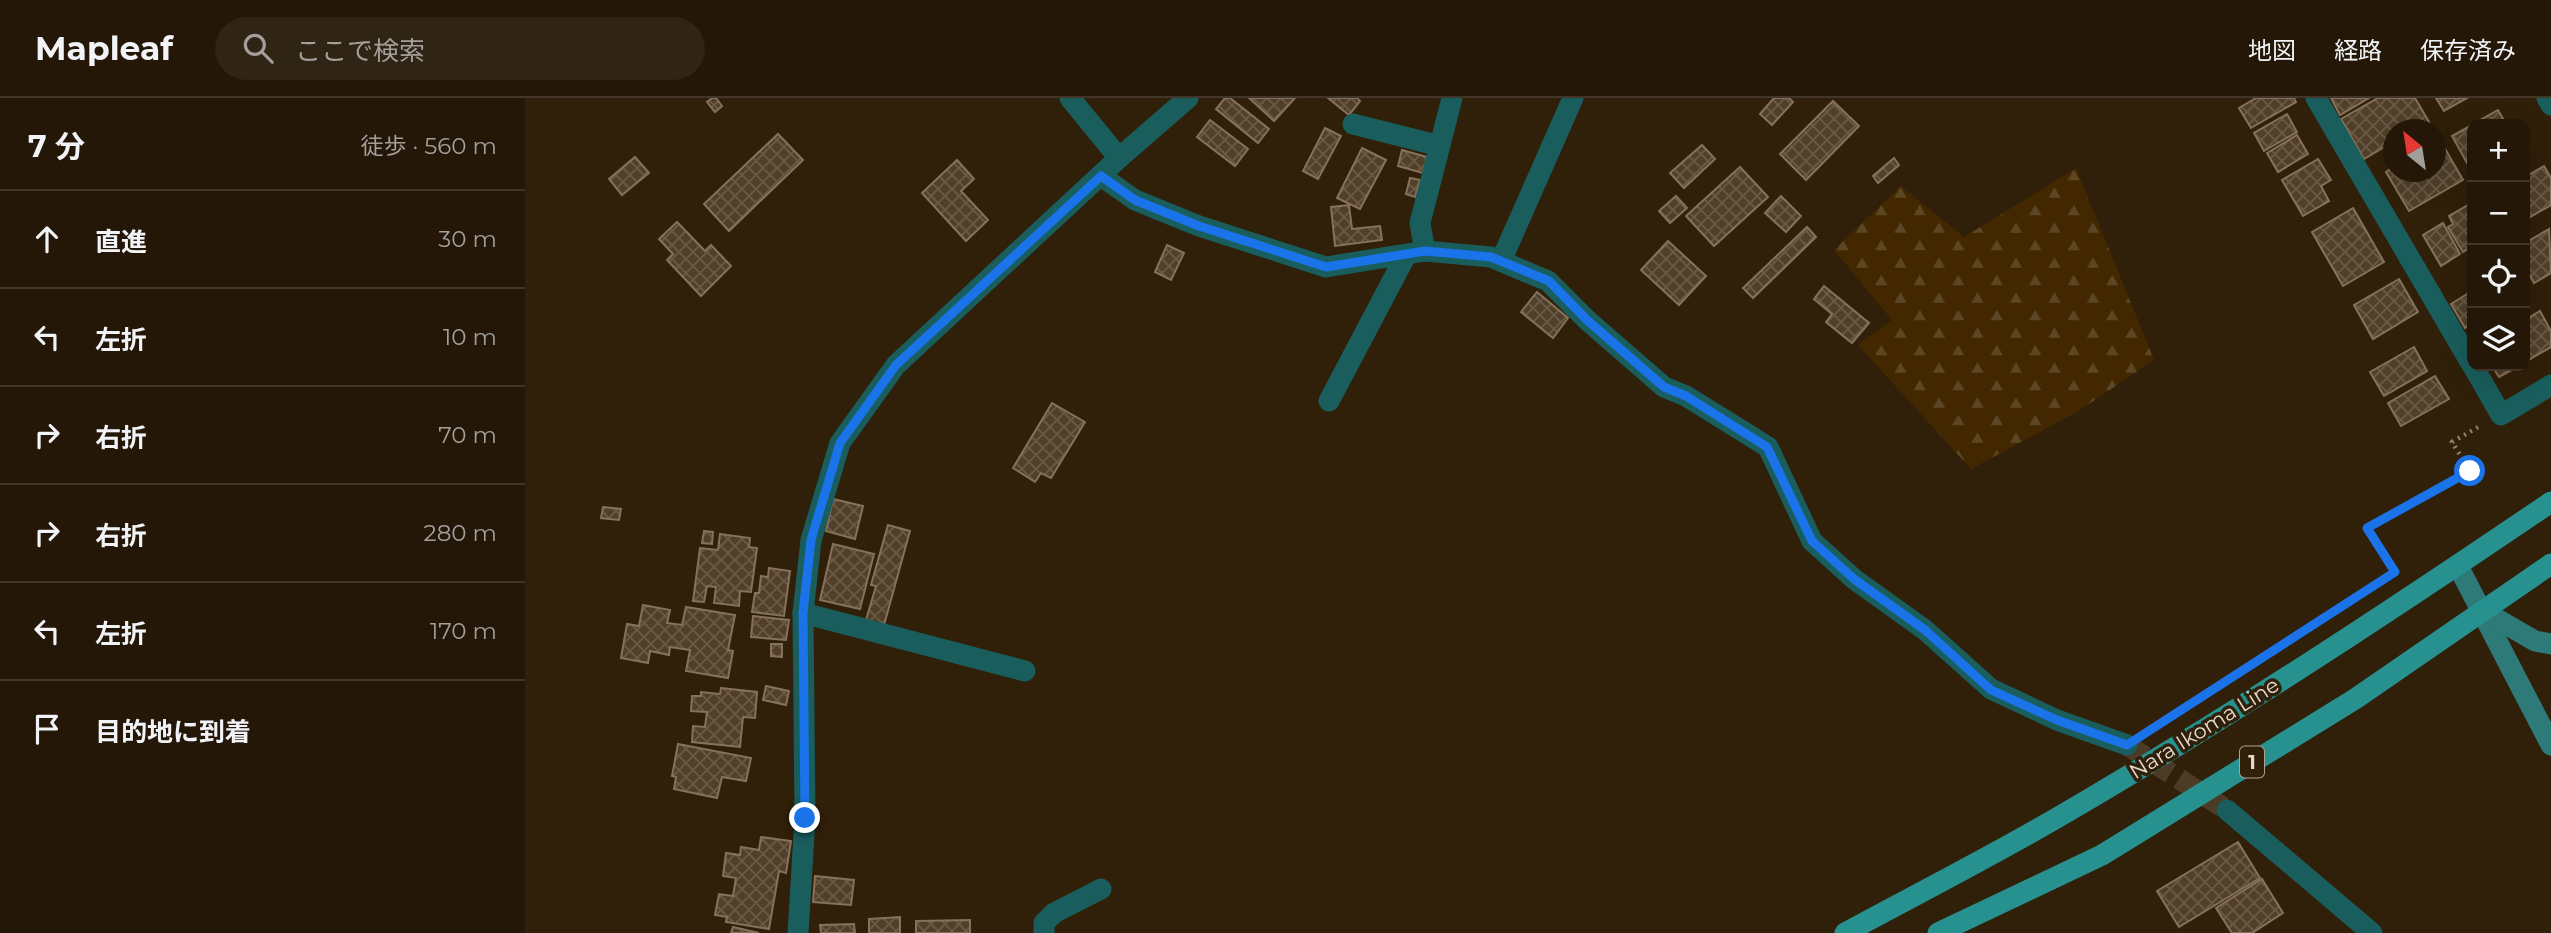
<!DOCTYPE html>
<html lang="ja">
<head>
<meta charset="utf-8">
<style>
	body { margin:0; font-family:Montserrat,"Noto Sans JP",sans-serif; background:#302415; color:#f1f3f6 }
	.controls { position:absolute; right:21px; top:21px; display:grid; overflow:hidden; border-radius:14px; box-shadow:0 7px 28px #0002 }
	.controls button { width:63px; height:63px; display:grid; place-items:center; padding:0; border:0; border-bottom:2px solid #413628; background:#241707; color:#f1f3f6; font:35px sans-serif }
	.compass { position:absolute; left:1858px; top:21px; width:63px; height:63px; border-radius:50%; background:#241707; box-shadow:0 7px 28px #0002; rotate:330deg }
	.stop { position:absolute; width:21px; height:21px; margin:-16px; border:5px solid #1a73e8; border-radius:50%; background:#fff }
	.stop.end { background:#1a73e8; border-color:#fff; box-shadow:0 2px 7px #0008 }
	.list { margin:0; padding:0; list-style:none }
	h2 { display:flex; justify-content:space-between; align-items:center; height:91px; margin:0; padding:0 28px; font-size:30px }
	h2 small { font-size:23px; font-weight:400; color:#a39f9b }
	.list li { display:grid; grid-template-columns:46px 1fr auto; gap:21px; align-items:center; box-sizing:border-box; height:98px; padding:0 28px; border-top:2px solid #413628 }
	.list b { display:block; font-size:26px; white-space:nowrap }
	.list em { font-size:23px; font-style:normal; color:#a39f9b }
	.icon { flex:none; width:38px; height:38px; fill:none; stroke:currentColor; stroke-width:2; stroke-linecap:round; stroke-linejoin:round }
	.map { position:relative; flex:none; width:2026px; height:835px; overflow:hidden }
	header { display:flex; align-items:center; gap:42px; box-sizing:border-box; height:98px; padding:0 35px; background:#241707; border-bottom:2px solid #413628 }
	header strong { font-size:33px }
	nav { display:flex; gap:38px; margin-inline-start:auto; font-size:24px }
	.search { width:490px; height:63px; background:#302415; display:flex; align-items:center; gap:18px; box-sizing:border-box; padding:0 24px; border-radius:38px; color:#a39f9b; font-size:26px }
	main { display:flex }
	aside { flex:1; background:#241707 }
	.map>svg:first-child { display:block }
	.forest { fill:url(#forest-firs) }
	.building { fill:url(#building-cross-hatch); stroke:#86725b; stroke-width:2 }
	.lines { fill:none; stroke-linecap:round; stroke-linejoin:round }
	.street-tunnel { stroke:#4b3b27; stroke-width:21; stroke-dasharray:21 10; stroke-linecap:butt }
	.path { stroke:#8f806f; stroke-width:4.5; stroke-dasharray:2 5; stroke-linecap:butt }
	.street { stroke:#195d5c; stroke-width:21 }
	.secondary { stroke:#2d7a78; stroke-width:21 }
	.primary { stroke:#26918f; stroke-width:21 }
	.route { stroke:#1a73e8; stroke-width:9 }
	.labels { text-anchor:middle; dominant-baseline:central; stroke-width:7; stroke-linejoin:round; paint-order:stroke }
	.shield { fill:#301f09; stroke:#afa293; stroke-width:2 }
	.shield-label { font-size:19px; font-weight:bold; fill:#e6dace }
	.street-label { font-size:21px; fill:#e6dace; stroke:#301f09 }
</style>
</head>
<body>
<header>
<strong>Mapleaf</strong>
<div class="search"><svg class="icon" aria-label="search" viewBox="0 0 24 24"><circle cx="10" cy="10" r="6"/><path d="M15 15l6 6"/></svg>ここで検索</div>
<nav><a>地図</a><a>経路</a><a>保存済み</a></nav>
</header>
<main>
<aside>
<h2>7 分<small>徒歩 · 560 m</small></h2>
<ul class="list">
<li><svg class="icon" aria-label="ahead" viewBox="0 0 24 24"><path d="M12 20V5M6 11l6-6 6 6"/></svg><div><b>直進</b></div><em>30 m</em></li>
<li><svg class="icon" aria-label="left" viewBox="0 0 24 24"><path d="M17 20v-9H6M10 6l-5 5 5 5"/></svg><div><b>左折</b></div><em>10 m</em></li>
<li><svg class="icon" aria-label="right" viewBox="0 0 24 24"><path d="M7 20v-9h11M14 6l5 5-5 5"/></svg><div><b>右折</b></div><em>70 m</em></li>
<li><svg class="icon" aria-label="right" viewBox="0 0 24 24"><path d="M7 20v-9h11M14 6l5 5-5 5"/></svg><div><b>右折</b></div><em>280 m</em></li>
<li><svg class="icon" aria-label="left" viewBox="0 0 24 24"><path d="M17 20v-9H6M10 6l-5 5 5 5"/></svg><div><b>左折</b></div><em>170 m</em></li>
<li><svg class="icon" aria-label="arrive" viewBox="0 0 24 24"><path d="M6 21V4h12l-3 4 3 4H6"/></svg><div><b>目的地に到着</b></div></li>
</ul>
</aside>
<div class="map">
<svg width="2026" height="835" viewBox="0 0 2026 835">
	<defs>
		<pattern id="forest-firs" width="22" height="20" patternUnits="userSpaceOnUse" patternTransform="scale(1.75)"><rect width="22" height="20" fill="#422700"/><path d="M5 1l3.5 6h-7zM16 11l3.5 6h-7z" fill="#5d4624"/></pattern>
		<pattern id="building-cross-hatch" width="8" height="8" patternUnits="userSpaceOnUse" patternTransform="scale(1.75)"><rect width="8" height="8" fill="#513f29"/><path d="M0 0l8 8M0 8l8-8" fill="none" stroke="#6a5a47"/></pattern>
	</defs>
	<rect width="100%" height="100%" fill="#301f09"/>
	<polygon class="forest" points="1551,70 1629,262 1552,314 1446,371 1333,247 1367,222 1309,152 1376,88 1439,139"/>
	<g class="building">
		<polygon points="187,0 191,0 197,8 190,14 182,4"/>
		<polygon points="700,0 705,0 744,31 733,45 691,11"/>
		<polygon points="724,0 770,0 749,23"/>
		<polygon points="803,0 832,0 835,3 824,17"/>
		<polygon points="1249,0 1264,0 1268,4 1247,27 1235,16"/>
		<polygon points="1731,0 1769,0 1771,4 1726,30 1714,10"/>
		<polygon points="1806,0 1844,0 1815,17"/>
		<polygon points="1853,0 1890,0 1904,24 1890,32 1868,32 1868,44 1839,61 1816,21"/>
		<polygon points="1911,0 1942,0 1919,13"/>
		<polygon points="1308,3 1334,28 1281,82 1255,56"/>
		<polygon points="1973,12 1981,26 1948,26"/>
		<polygon points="1762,16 1772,34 1739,53 1729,35"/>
		<polygon points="685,22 723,51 710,68 672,39"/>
		<polygon points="1947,27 1947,74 1927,38"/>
		<polygon points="800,30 816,38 793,81 778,73"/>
		<polygon points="253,36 278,62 204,133 179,106"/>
		<polygon points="1772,37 1783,56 1753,74 1742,55"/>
		<polygon points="1915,42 1938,82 1884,113 1861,74 1868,69 1868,74 1910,74 1910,44"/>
		<polygon points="1177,47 1190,61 1159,90 1145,75"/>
		<polygon points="837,50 861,62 835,111 812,100"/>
		<polygon points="877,52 902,59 898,75 873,68"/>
		<polygon points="110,59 124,75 97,97 84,81"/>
		<polygon points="1369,60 1374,67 1353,85 1348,78"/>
		<polygon points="1793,61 1806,82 1796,88 1804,103 1778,118 1757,82"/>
		<polygon points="432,62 449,81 436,93 463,122 441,143 397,95"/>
		<polygon points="2019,68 2026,80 2026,107 2000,122 2000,79"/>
		<polygon points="1215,69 1243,99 1189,148 1161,118"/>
		<polygon points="885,80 895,82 890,99 881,96"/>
		<polygon points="1151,98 1162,110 1145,125 1134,113"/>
		<polygon points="1256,98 1276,118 1261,134 1240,115"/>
		<polygon points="824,107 827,131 855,128 857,142 810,148 806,109"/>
		<polygon points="1943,107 1947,113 1947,148 1938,154 1923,129 1928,126 1924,118"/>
		<polygon points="1828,110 1859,164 1818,188 1787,134"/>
		<polygon points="152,124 180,153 186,147 206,168 176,198 142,162 148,156 134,141"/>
		<polygon points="1918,125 1935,156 1916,168 1898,137"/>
		<polygon points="1282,129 1291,139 1228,200 1218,190"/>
		<polygon points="2024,131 2026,175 2009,185 2000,168 2000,145"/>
		<polygon points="1143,143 1181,178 1154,207 1116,172"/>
		<polygon points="642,147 659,155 646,182 630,174"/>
		<polygon points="1874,181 1893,214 1848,241 1829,207"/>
		<polygon points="1299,188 1344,225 1327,245 1301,224 1307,216 1289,201"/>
		<polygon points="1947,193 1947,225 1940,230 1926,206"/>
		<polygon points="1012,194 1043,220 1028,240 996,214"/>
		<polygon points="2015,213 2026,233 2026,249 2000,264 2000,222"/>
		<polygon points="1889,249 1902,273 1859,298 1845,274"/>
		<polygon points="1967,268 1994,268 1974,279"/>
		<polygon points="1910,278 1924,301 1876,328 1863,305"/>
		<polygon points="527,305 560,324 526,380 516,375 510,384 488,370"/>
		<polygon points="308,401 338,408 330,441 301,433"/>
		<polygon points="78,409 96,411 94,422 76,420"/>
		<polygon points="363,427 385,433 359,527 341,522 351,488 346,487"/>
		<polygon points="179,433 188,434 187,446 177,445"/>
		<polygon points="195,436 225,440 224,449 232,450 226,494 215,493 214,508 189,505 191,489 182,488 179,504 168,503 175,450 193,452"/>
		<polygon points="308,446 349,456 335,511 295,502"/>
		<polygon points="244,470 265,473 259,518 227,514 230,495 234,495 236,478 243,479"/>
		<polygon points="118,507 145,512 142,525 157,527 161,509 210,517 203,552 208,553 203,580 161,573 165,552 145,549 144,557 125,553 123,565 96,560 102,526 114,528"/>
		<polygon points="228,518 264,522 261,542 226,539"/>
		<polygon points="246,546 257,546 257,559 246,558"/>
		<polygon points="241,588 264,593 261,607 238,602"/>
		<polygon points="196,590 232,594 230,620 218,619 215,649 167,644 168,628 180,629 182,614 166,613 167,598 176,598 176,594 195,596"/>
		<polygon points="153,646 226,660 221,683 197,679 192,700 149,691 151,679 147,678"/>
		<polygon points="236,739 266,743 261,775 254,773 244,831 201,824 202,819 190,817 194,796 208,798 211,780 198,778 201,755 215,757 216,749 234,752"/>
		<polygon points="1713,744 1735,780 1654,829 1632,793"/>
		<polygon points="290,778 329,782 326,807 288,804"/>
		<polygon points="1737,781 1758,815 1727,835 1707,835 1691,810"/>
		<polygon points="375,819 375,835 344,835 344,821"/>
		<polygon points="445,822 445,835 391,835 391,823"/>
		<polygon points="329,826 330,835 296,835 295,827"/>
		<polygon points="208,829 234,835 206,835"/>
	</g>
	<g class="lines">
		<polyline class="street-tunnel" points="1602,647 1702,712"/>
		<polyline class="path" points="1659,610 1870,474 1842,430 1945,373 1927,344 1955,328"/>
		<g class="street">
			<polyline points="545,0 594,60"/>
			<polyline points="1791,0 1947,267"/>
			<polyline points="2022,0 2026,7"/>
			<polyline points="828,26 915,48"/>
			<polyline points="576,78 610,102 674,128 801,169 900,153 966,159 1023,183 1062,222 1139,289 1161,298 1243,349 1287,443 1329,481 1400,532 1466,591 1532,622 1602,647"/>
			<polyline points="900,153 895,125 927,0"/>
			<polyline points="976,163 1048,0"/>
			<polyline points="1948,268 1976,317 2026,287"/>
			<polyline points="804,303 881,157"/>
			<polyline points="278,515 500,573"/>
			<polyline points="1702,712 1847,835"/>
			<polyline points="273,835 280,720 278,515 286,442 315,345 371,267 594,60 663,0"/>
			<polyline points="519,835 519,825 529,815 576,791"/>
		</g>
		<g class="secondary">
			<polyline points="1933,468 2026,647"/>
			<polyline points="1958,513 2010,543 2026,546"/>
		</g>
		<g class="primary">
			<path d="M 1320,835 C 1390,797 1461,761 1530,721 C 1699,623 1864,514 2026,404"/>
			<polyline points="1413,835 1577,757 1830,601 2026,466"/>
		</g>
	</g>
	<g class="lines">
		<polyline class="route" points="280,720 278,515 286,442 315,345 371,267 576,78 610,102 674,128 801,169 900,153 966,159 1024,183 1062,222 1139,289 1161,298 1242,349 1287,443 1329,481 1400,532 1466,592 1532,622 1602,647 1870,474 1842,430 1945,373"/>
	</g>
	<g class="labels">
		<rect class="shield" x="1715" y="648.5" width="24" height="31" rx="5"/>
		<g class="shield-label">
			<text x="1727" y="664">1</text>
		</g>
		<g class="street-label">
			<text transform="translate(1679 630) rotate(-32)">Nara Ikoma Line</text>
		</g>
	</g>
</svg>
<div class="controls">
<button>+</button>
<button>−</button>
<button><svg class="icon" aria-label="locate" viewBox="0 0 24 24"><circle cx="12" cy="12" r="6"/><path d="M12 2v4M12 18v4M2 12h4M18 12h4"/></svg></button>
<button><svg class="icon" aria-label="layers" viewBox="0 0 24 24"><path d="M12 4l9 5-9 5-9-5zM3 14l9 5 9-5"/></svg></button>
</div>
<svg class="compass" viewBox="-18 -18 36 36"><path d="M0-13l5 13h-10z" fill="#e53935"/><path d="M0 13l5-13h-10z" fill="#a39f9b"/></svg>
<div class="stop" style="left:1945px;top:373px"></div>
<div class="stop end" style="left:280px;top:720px"></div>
</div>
</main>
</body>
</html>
